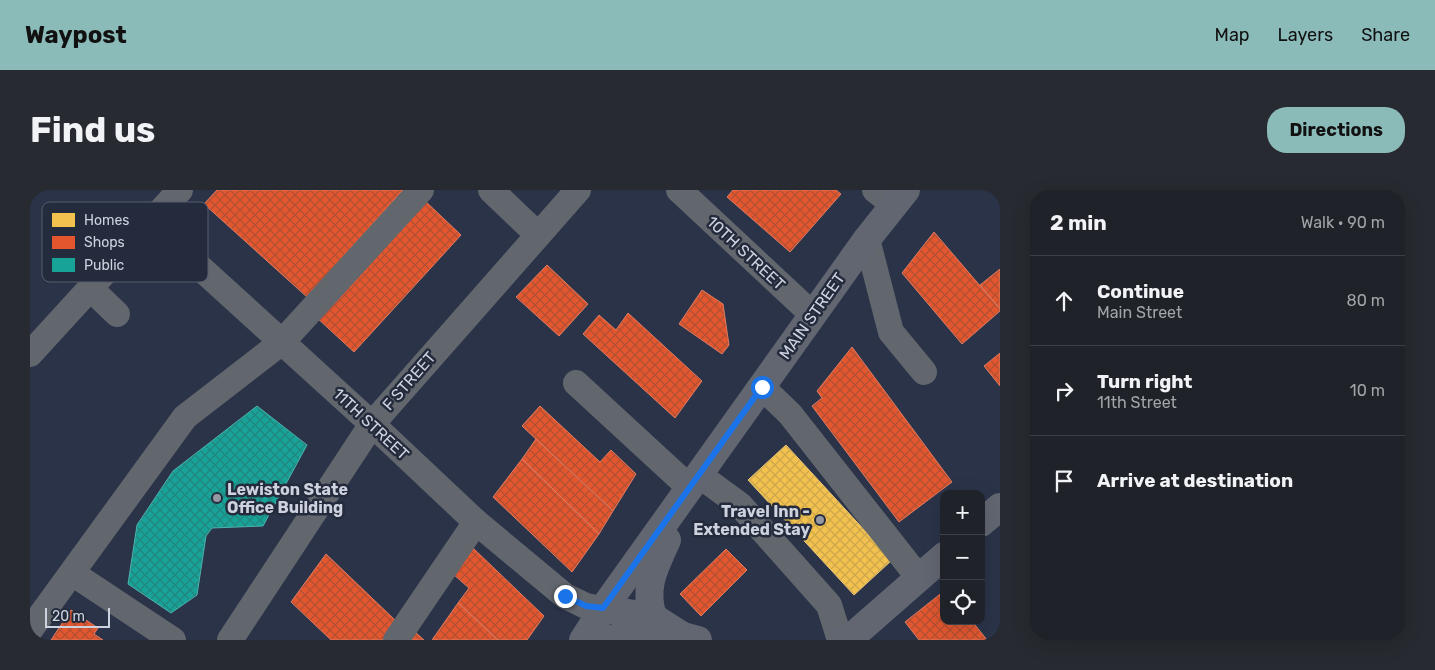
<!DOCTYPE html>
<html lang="en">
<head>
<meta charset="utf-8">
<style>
	body { margin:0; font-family:Rubik,sans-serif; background:#272a30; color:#f1f3f6 }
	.controls { position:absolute; right:15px; bottom:15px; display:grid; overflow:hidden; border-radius:10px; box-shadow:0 5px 20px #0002 }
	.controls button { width:45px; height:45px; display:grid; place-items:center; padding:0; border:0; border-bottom:1px solid #3c3f45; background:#1f2228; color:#f1f3f6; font:25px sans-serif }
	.scale { position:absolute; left:15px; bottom:12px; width:65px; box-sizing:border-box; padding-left:5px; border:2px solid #cdd2de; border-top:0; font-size:14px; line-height:18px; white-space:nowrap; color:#cdd2de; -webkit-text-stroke:4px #232b3c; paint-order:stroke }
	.stop { position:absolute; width:15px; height:15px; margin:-11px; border:4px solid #1a73e8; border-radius:50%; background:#fff }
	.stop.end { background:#1a73e8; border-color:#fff; box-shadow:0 1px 5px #0008 }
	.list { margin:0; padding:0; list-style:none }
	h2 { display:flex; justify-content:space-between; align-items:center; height:65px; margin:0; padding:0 20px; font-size:21px }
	h2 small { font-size:16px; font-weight:400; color:#a1a4a8 }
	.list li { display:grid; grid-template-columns:32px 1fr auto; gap:15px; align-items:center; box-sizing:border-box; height:90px; padding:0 20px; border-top:1px solid #3c3f45 }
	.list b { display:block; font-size:19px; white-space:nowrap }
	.list p { margin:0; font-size:16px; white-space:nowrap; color:#a1a4a8 }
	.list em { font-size:16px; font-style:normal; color:#a1a4a8 }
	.icon { flex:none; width:28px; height:28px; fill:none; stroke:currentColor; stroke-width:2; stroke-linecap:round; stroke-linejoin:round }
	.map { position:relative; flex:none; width:970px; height:450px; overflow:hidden; border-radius:20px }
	header { display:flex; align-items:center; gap:30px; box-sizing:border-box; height:70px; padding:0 25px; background:#8bbbb9; color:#111 }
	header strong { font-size:24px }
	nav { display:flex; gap:28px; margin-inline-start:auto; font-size:18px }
	.intro { display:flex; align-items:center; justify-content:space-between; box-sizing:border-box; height:120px; padding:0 30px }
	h1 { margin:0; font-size:35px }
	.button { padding:12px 22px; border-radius:20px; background:#8bbbb9; color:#111; font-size:18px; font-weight:700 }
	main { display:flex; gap:30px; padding:0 30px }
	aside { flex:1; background:#1f2228; border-radius:20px; box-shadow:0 5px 20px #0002 }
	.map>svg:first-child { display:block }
	.built { fill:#2a3348; fill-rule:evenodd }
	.homes { fill:url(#homes-cross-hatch); stroke:#e7c679 }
	.shops { fill:url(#shops-cross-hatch); stroke:#dd7c63 }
	.public { fill:url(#public-cross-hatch); stroke:#4eb1ad }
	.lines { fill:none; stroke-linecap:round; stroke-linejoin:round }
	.minor { stroke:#62666d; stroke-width:26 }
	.major { stroke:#616671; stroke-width:28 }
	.route { stroke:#1a73e8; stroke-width:6 }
	.poi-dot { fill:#9498a3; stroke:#232b3c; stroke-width:2 }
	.labels { text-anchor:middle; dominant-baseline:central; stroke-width:5; stroke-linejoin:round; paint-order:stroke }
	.street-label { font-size:16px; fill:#cdd2de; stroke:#232b3c }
	.poi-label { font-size:16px; font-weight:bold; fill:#cdd2de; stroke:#232b3c; text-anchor:start }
	.key { fill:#232b3c; stroke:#565d6d; stroke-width:1 }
	.key-label { font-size:14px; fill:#cdd2de }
</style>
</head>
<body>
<header>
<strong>Waypost</strong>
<nav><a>Map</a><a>Layers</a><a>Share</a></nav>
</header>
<div class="intro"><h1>Find us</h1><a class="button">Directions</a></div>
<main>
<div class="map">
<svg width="970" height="450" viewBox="0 0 970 450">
	<defs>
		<pattern id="homes-cross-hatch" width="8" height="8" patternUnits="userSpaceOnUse" patternTransform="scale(1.25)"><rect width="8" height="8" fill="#f2c14e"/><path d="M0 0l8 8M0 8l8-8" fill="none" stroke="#cea74c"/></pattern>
		<pattern id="shops-cross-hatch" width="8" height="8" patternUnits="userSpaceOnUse" patternTransform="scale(1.25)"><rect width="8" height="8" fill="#e4572e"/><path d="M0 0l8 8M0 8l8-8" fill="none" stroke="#b25034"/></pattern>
		<pattern id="public-cross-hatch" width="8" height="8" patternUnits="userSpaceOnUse" patternTransform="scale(1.25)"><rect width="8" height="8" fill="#17a398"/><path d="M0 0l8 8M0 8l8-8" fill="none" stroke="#23857e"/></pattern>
	</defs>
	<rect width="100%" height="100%" fill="#292d36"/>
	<path class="built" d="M 0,0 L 970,0 L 970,450 L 0,450 ZM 914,304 L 951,304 L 951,431 L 914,431 Z"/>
	<polygon class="homes" points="756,255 862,370 824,405 718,290"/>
	<g class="shops">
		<polygon points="187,0 373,0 277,107 174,14"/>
		<polygon points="703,0 806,0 811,4 760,62 697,7"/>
		<polygon points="393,9 431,45 324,162 285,126"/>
		<polygon points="904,42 970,119 970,121 932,154 872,83"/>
		<polygon points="517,75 558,114 529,146 486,107"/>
		<polygon points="970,79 970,119 950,95"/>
		<polygon points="672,100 693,114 699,155 692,164 649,134"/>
		<polygon points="598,123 672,191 645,228 553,144 569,125 586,140"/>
		<polygon points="822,157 922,292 869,332 782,216 792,208 787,201"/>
		<polygon points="970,163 970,196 954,176"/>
		<polygon points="510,216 570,272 581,260 606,284 583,321 492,236"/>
		<polygon points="506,249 583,321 569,344 492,269"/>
		<polygon points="492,269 569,344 542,382 463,307"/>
		<polygon points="443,358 514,426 497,450 468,450 428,413 439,398 423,384"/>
		<polygon points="696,359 717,380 671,426 650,404"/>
		<polygon points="296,364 366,431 353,450 301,450 261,412"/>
		<polygon points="914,401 914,431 942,431 957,450 889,450 875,432"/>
		<polygon points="428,413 468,450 402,450"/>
		<polygon points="41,420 68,438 64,444 73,450 21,450"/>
		<polygon points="384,441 394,450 378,450"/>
	</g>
	<polygon class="public" points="227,216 277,255 233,336 182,338 176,346 167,405 141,423 98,394 107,335 143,281"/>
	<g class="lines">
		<g class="minor">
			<polyline points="461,0 508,45"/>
			<polyline points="649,0 783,125"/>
			<polyline points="845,0 864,15"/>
			<polyline points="120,32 342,234 446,332 535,406 556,416 573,419"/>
			<polyline points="837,49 861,142 894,182"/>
			<polyline points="60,98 87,124"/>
			<polyline points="0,164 150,0"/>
			<polyline points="546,193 660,298"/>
			<polyline points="732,197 760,224 889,388"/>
			<polyline points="669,285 710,315 799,415 810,450"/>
			<polyline points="42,383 143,450"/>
			<polyline points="0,440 155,227 252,152 391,0"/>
			<polyline points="200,450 342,234 548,0"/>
			<polyline points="366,450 446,332"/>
		</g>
		<g class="major">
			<polyline points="951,333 970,317"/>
			<polyline points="573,419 623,427 653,446 668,450"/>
			<path d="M 623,427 C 613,397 625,377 637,350"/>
			<polyline points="553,450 573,419 837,49 876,0"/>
			<polyline points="579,450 588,447 653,446"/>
			<polyline points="812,450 826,443 914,366"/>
		</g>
	</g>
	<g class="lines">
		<polyline class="route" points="535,406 556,416 573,418 732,197"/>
	</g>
	<g class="poi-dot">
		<circle cx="187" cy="308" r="5"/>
		<circle cx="790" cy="330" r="5"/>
	</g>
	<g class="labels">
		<g class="street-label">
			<text transform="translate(716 63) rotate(43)">10TH STREET</text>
			<text transform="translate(782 126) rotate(-55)">MAIN STREET</text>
			<text transform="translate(379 191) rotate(-49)">F STREET</text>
			<text transform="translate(341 234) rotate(43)">11TH STREET</text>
		</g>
		<g class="poi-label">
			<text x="197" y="299">Lewiston State<tspan x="197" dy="18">Office Building</tspan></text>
			<text x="780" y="321" text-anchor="end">Travel Inn -<tspan x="780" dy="18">Extended Stay</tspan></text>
		</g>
	</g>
	<rect x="12" y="12" width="166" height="80" rx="8" class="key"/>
	<rect x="22" y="23" width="23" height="14" fill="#f2c14e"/>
	<rect x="22" y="46" width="23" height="13" fill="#e4572e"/>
	<rect x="22" y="68" width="23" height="14" fill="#17a398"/>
	<g class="key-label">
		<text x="54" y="35">Homes</text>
		<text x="54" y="57">Shops</text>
		<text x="54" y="80">Public</text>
	</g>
</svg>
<div class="controls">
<button>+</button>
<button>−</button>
<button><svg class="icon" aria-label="locate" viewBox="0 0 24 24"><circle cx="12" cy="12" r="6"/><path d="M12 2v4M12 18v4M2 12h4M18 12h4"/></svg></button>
</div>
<div class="scale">20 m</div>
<div class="stop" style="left:732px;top:197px"></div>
<div class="stop end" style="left:535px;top:406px"></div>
</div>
<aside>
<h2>2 min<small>Walk · 90 m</small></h2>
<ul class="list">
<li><svg class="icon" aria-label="ahead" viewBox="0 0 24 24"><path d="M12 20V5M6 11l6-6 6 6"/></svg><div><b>Continue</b><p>Main Street</p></div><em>80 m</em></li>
<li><svg class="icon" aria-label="right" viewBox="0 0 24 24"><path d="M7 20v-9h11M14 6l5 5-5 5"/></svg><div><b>Turn right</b><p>11th Street</p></div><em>10 m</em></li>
<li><svg class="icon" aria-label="arrive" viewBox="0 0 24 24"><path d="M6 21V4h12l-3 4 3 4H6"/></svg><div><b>Arrive at destination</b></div></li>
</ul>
</aside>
</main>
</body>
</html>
